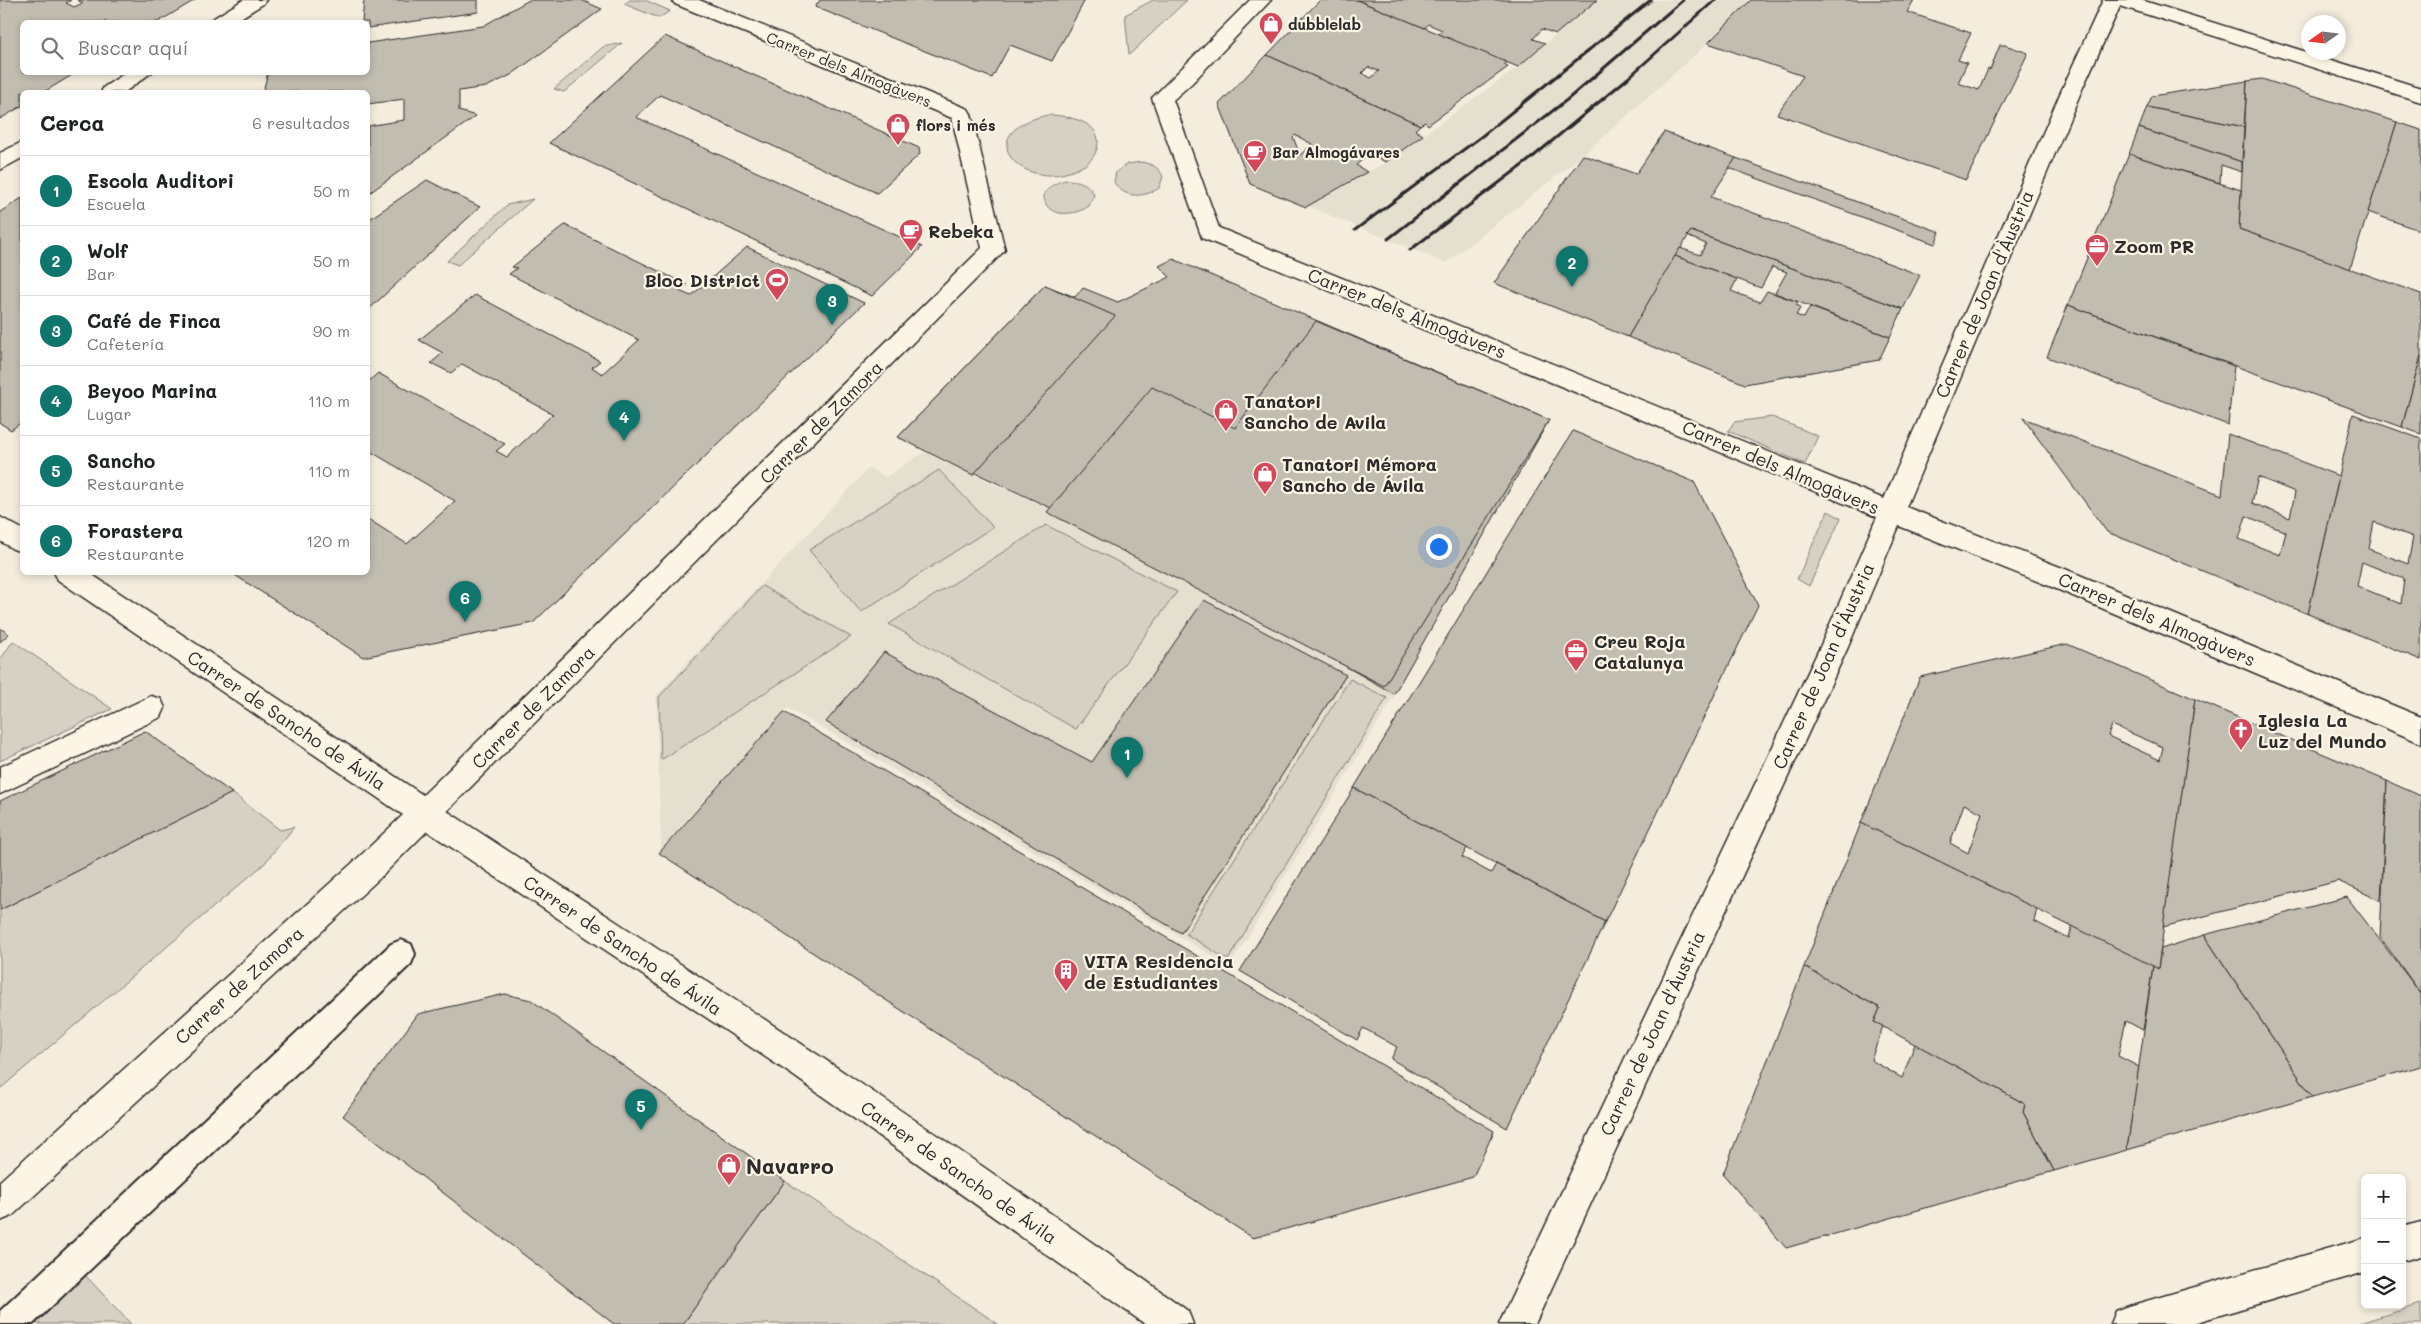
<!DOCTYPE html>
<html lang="es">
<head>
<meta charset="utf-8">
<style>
	body { margin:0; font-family:Mali,sans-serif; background:#f2f2f2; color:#202124 }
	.controls { position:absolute; right:15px; bottom:15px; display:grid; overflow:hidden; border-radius:8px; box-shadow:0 2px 8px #0003 }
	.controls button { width:45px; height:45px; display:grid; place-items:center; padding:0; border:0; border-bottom:1px solid #e0e0e0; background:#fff; color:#202124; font:25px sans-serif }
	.compass { position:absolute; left:2301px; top:15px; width:45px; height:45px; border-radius:50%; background:#fff; box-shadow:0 2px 8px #0003; rotate:256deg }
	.you { position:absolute; left:1438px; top:546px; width:18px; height:18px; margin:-12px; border:4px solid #fff; border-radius:50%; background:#1a73e8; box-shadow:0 0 0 8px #1a73e833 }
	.badge { display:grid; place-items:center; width:32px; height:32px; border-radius:50%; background:#0f766e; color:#fff; font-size:16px; font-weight:700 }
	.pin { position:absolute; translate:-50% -41px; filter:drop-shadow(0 1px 2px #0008) }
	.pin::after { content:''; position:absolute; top:26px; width:18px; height:15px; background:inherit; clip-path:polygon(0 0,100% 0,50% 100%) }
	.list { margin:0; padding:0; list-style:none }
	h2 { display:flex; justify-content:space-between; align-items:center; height:65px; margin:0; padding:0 20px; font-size:21px }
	h2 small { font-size:16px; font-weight:400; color:#757577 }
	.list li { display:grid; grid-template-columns:32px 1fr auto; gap:15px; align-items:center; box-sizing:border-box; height:70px; padding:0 20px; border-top:1px solid #e0e0e0 }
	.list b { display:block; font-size:19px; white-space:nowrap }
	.list p { margin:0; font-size:16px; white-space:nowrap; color:#757577 }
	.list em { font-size:16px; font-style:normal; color:#757577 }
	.icon { flex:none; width:28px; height:28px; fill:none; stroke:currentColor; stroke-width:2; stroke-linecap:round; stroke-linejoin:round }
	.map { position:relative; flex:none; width:2421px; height:1324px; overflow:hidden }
	.search { position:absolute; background:#fff; box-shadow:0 2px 8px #0003; left:20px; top:20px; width:350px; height:55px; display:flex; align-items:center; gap:12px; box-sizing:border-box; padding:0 18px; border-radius:8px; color:#757577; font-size:19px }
	.panel { position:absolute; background:#fff; box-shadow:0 2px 8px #0003; left:20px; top:90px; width:350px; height:485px; border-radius:8px }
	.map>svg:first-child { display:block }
	.built { fill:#e5dfd0 }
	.green { fill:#d6d1c4; stroke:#807e78 }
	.building { fill:#c2bdb1; stroke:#2b2b2b; fill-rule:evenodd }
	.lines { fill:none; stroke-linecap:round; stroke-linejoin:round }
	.lane-casing { stroke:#2b2b2b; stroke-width:4 }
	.street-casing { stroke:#2b2b2b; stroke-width:3 }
	.secondary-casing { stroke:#2b2b2b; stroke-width:3 }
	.lane { fill:#fcf5e5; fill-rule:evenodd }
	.street { fill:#fcf5e5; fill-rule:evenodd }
	.secondary { fill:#fcf5e5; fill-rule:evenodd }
	.rail { stroke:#2b2b2b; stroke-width:3 }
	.labels { text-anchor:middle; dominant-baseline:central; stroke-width:4.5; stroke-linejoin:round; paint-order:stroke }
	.far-poi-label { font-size:15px; font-weight:bold; fill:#2b2b2b; stroke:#fcf5e5; text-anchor:start }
	.far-street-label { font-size:15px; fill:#2b2b2b; stroke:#fcf5e5 }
	.poi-label { font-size:18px; font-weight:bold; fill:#2b2b2b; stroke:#fcf5e5; text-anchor:start }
	.street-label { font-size:18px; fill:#2b2b2b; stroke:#fcf5e5 }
	.near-poi-label { font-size:21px; font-weight:bold; fill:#2b2b2b; stroke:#fcf5e5; text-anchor:start }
</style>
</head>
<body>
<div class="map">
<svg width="2421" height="1324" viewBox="0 0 2421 1324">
	<rect width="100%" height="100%" fill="#f4edde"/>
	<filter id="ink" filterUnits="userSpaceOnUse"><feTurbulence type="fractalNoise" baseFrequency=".02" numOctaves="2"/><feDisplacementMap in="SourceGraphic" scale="10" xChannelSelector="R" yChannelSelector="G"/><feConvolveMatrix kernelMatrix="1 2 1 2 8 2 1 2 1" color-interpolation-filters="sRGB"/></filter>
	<g filter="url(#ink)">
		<g class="built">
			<polygon points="1597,0 1751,0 1708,43 1583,155 1446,263 1307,206 1386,162 1518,67"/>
			<polygon points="924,452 1150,554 1395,695 1230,966 788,708 661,849 656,696 869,468 886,477"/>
		</g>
		<g class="green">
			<polygon points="630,0 645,0 670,11 659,18 624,4"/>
			<polygon points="1153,0 1187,0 1129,55 1125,15"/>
			<polygon points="622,43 564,92 554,89 603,47"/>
			<path d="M 1048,115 C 1066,115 1105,122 1097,148 C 1095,156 1090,162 1083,166 C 1024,199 965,132 1048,115 Z"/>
			<path d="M 1141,162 C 1152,164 1159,167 1163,177 L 1159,188 C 1144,198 1124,199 1114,182 L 1116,172 L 1127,164 Z"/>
			<path d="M 1065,180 C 1078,180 1088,182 1094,195 L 1089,206 C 1075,216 1044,219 1044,195 C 1049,186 1055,183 1065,180 Z"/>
			<polygon points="533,199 458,265 447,261 507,205"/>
			<polygon points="1772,417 1818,436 1805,464 1728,431 1734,422"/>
			<polygon points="939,470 993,527 861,612 809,550"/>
			<polygon points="1828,511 1841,518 1809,586 1797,579"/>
			<polygon points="1046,525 1177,592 1076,729 889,624"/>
			<polygon points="762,586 851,637 661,760 659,697"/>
			<polygon points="13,641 112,709 0,761 0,660"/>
			<polygon points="1350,679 1387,698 1228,960 1186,934"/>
			<polygon points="232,793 280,830 294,827 264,864 0,1089 0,910"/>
			<polygon points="785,1181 998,1324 683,1324"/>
			<polygon points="83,1273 131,1324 36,1324"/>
			<polygon points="2421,1304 2421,1324 2356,1324"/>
		</g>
		<g class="building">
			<polygon points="0,0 71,0 66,3 74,7 83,3 77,0 195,0 158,22 22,22 22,72 77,72 44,92 22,92 22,106 0,119"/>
			<polygon points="364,0 478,0 478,12 368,28 368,22 362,22"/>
			<polygon points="529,0 581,0 602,9 511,75 486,87 459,91 459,111 476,116 368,194 368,126 404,120 404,99 368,104 368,92 263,92 268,72 368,72 368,43 483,26"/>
			<polygon points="820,0 1085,0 1052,61 1010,45 992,78 815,7"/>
			<path d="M 1320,0 L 1357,0 L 1508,62 L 1504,65 L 1508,67 L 1428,125 L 1425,122 L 1420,125 L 1267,55 ZM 1368,67 L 1379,71 L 1371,78 L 1362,73 Z"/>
			<polygon points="1357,0 1597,0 1556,34 1542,29 1533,39 1545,43 1518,67 1439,34 1442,30 1428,24 1425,28"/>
			<polygon points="1751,0 1914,0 1907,12 1971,33 1958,60 1967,63 1958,83 1979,90 1988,69 1990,70 2000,45 2005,45 2028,53 1966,180 1777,114 1803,76 1708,43"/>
			<polygon points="665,36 910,144 919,148 920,154 877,193 660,95 636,117 922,247 872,296 549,143"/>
			<path d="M 1267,55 L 1420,125 L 1415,130 L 1423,135 L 1386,162 L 1369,154 L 1356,165 L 1367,172 L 1306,207 L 1250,184 L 1219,104 ZM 1295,135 L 1312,144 L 1300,155 L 1293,137 Z"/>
			<polygon points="2262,79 2397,122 2350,269 2239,229 2247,81"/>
			<polygon points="2247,81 2244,127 2147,107 2152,96"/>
			<polygon points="2147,107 2244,127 2242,162 2139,128"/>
			<polygon points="2397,122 2421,130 2421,231 2368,212"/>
			<polygon points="2139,128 2242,162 2242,172 2221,165 2220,183 2129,154"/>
			<polygon points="1664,132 1736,158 1711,197 1920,275 1903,309 1691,231 1628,337 1494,283 1583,155 1636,174"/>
			<polygon points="2129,154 2241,190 2239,229 2421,294 2421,356 2402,427 2068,305"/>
			<polygon points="1736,158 1940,232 1935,244 1729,168"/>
			<polygon points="427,180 480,207 368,310 368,220"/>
			<polygon points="22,198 22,422 11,430 0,423 0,212"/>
			<polygon points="565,225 687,285 679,291 691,296 747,247 864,303 533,623 363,657 230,572 368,572 368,519 407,544 455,501 368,450 368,382 378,373 505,444 496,451 507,457 553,414 462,364 451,373 431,363 443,353 419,340 475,295 600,361 592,367 602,374 639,340 509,274 517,268 512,267"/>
			<polygon points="1691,231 1903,309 1890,337 1775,293 1787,272 1772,267 1761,288 1675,256 1680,248 1700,255 1706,244 1687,236"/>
			<polygon points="1675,256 1737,279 1731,291 1760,302 1767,291 1798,302 1796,305 1801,307 1796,315 1804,318 1810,307 1890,337 1879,360 1745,384 1628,337"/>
			<polygon points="1173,259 1549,420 1394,694 1150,554 898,437 1045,285 1075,297 1083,288 1118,302 1170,277 1159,266"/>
			<polygon points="1045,285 1115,316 973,475 898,437"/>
			<polygon points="2068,305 2234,366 2228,425 2047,357"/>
			<polygon points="1316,321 1549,420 1384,686 1047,512 1152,387 1235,428"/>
			<polygon points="2421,356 2421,434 2402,427"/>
			<path d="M 2353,414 L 2421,439 L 2421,660 L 2308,614 ZM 2374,522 L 2413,537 L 2408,564 L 2369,549 ZM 2362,562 L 2404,579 L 2401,604 L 2357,586 Z"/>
			<path d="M 2023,418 L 2222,495 L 2228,434 L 2339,476 L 2308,614 L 2107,532 ZM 2258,477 L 2295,492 L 2290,518 L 2252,503 ZM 2246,516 L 2286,532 L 2280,555 L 2239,539 Z"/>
			<polygon points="1573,431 1694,482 1758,605 1605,922 1354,788"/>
			<polygon points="1204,600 1346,675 1181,933 826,722 884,652 1092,762"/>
			<polygon points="0,628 9,634 0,642"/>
			<path d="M 2067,644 L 2195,699 L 2158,969 L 1861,823 L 1920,677 ZM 2112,725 L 2163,747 L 2160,760 L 2108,736 ZM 1964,804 L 1982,813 L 1968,853 L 1950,843 Z"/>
			<polygon points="2195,699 2387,781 2381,901 2338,881 2163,927"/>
			<polygon points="784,712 1494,1131 1473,1177 1253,1238 659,853"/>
			<polygon points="145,731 232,793 0,910 0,801"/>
			<polygon points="2387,781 2421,796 2421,994 2380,937"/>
			<polygon points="1354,788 1467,848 1462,857 1491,873 1496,864 1605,922 1507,1128 1391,1059 1397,1047 1363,1028 1357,1040 1240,971"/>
			<polygon points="1861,823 2037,909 2034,921 2069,939 2072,926 2153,966 2143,1030 2126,1021 2118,1056 2139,1067 2127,1150 2054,1171 2023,1112 2025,1104 1874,1022 1880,1008 1804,967"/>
			<polygon points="2347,897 2421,994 2421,1066 2312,1097 2204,935"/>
			<polygon points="2204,935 2312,1097 2127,1150 2153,966 2158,969 2161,949"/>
			<polygon points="1804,967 1880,1008 1874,1022 1883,1026 1871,1060 1902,1078 1915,1044 2025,1104 2023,1112 2054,1171 1786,1248 1723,1174"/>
			<polygon points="505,994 531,1000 785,1181 683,1324 614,1324 343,1116 418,1014"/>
		</g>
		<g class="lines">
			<defs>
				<polygon id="lane" points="401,940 411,944 415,954 411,964 33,1324 0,1324 0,1311 391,944"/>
				<g id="street">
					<polygon points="243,0 266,0 263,4 234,22 212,22 214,18"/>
					<path d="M 672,0 L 699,0 L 968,109 L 971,114 L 1005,250 L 447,811 C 696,974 946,1136 1188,1311 L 1193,1324 L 1145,1324 L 791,1074 L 427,831 L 381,877 L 12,1216 L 0,1221 L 0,1181 L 359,857 L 403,815 L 58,580 L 54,572 L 88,572 L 423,795 L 982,248 L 952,118 L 675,4 Z"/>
					<polygon points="1250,0 1271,0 1192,83 1173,100 1219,228 1884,499 2063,87 2103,0 2123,0 2083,87 1906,507 2065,569 2421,717 2421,743 2047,585 1899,526 1848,647 1535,1324 1499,1324 1820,647 1877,517 1202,238 1152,98"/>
					<polygon points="127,72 152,72 125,92 101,92 104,87"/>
					<polygon points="22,142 22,158 0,170 0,153"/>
					<polygon points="0,517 22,529 22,552 13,549 0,541"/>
					<polygon points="151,696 161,699 165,708 161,717 0,794 0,767"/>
				</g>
				<g id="secondary">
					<polygon points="2111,0 2141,0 2421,88 2421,102 2114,4"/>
					<polygon points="2421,1222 2421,1256 2402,1261 2402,1227"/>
					<polygon points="2365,1238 2365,1272 2190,1324 2111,1324 2116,1311 2129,1306"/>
				</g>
			</defs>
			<use href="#lane" class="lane-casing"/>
			<use href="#street" class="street-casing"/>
			<use href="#secondary" class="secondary-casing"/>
			<use href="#lane" class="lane"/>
			<use href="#street" class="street"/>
			<use href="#secondary" class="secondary"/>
			<g class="rail">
				<polyline points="1355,230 1482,136 1651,0"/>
				<polyline points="1388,239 1568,99 1683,0"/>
				<polyline points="1410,250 1528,161 1628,78 1715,0"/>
			</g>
		</g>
	</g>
	<defs>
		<symbol id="shop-pin" viewBox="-11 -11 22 30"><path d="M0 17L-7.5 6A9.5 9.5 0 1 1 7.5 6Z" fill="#d1495b" stroke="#fcf5e5"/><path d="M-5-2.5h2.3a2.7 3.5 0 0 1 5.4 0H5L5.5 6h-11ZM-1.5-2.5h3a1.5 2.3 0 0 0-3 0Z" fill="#fff"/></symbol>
		<symbol id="cafe-pin" viewBox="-11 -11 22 30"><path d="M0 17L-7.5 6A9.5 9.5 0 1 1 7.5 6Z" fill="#d1495b" stroke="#fcf5e5"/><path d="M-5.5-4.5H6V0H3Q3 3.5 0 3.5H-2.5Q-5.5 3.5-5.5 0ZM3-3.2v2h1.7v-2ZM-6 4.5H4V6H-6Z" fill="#fff"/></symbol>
		<symbol id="office-pin" viewBox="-11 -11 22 30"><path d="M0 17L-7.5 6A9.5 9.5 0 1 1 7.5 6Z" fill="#d1495b" stroke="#fcf5e5"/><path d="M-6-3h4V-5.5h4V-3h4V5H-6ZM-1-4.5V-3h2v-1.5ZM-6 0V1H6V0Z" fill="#fff"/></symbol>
		<symbol id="stadium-pin" viewBox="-11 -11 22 30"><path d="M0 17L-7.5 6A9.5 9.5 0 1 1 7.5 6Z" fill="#d1495b" stroke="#fcf5e5"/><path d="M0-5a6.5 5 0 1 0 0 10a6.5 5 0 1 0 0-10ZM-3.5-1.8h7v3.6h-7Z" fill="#fff"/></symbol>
		<symbol id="church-pin" viewBox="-11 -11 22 30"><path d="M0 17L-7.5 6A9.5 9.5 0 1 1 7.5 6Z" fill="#d1495b" stroke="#fcf5e5"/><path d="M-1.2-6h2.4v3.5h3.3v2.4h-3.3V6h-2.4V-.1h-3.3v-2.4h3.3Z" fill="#fff"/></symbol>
		<symbol id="building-pin" viewBox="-11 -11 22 30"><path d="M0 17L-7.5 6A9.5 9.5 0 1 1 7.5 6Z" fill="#d1495b" stroke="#fcf5e5"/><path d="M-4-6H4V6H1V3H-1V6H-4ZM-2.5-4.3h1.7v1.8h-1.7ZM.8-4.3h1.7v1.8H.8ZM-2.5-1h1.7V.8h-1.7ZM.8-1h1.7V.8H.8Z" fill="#fff"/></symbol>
	</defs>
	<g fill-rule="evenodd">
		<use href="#shop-pin" x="1257" y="10" width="28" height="38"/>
		<use href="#shop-pin" x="884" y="111" width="28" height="38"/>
		<use href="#cafe-pin" x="1241" y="138" width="28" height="38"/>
		<use href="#cafe-pin" x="897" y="217" width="28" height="38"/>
		<use href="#office-pin" x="2083" y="232" width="28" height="38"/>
		<use href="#stadium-pin" x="763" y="266" width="28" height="38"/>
		<use href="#shop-pin" x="1212" y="397" width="28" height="38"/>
		<use href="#shop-pin" x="1251" y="460" width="28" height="38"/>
		<use href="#office-pin" x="1562" y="637" width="28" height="38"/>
		<use href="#church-pin" x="2227" y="716" width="28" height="38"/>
		<use href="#building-pin" x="1052" y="957" width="28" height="38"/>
		<use href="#shop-pin" x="715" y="1151" width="28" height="38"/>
	</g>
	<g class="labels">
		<g class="far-poi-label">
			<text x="1288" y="24">dubblelab</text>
			<text x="916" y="125">flors i més</text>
			<text x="1272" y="152">Bar Almogávares</text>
		</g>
		<g class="far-street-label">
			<text transform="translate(849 69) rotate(22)">Carrer dels Almogàvers</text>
		</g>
		<g class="poi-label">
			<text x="928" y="231">Rebeka</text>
			<text x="2114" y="246">Zoom PR</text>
			<text x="760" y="280" text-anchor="end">Bloc District</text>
			<text x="1244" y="401">Tanatori<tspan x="1244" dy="21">Sancho de Avila</tspan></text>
			<text x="1282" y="464">Tanatori Mémora<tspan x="1282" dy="21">Sancho de Ávila</tspan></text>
			<text x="1594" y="641">Creu Roja<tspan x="1594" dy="21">Catalunya</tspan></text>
			<text x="2258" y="720">Iglesia La<tspan x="2258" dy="21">Luz del Mundo</tspan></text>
			<text x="1084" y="961">VITA Residencia<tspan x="1084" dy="21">de Estudiantes</tspan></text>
		</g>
		<g class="street-label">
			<text transform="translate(1984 294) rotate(-67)">Carrer de Joan d'Àustria</text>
			<text transform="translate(1407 313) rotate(22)">Carrer dels Almogàvers</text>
			<text transform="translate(821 422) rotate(-45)">Carrer de Zamora</text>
			<text transform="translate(1781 467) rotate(23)">Carrer dels Almogàvers</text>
			<text transform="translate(2157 619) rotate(23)">Carrer dels Almogàvers</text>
			<text transform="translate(1823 666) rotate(-66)">Carrer de Joan d'Àustria</text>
			<text transform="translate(533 707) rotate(-45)">Carrer de Zamora</text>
			<text transform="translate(287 720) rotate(34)">Carrer de Sancho de Ávila</text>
			<text transform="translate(623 945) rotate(34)">Carrer de Sancho de Ávila</text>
			<text transform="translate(239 985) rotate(-42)">Carrer de Zamora</text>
			<text transform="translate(1652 1033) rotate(-65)">Carrer de Joan d'Àustria</text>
			<text transform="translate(959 1172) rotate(35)">Carrer de Sancho de Ávila</text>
		</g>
		<g class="near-poi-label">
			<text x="746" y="1165">Navarro</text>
		</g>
	</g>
</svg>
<div class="controls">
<button>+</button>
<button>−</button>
<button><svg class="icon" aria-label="layers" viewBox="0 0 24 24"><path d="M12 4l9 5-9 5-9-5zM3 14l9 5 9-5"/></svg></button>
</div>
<svg class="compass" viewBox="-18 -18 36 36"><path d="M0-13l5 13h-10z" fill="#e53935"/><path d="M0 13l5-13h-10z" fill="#757577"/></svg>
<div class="you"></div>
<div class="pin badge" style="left:1127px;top:778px">1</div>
<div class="pin badge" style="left:1572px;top:287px">2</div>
<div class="pin badge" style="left:832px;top:325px">3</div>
<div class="pin badge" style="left:624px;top:441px">4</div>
<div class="pin badge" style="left:641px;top:1130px">5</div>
<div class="pin badge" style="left:465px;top:622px">6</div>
<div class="search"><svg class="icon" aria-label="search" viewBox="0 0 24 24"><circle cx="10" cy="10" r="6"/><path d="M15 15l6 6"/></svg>Buscar aquí</div>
<section class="panel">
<h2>Cerca<small>6 resultados</small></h2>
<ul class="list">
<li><span class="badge">1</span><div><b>Escola Auditori</b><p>Escuela</p></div><em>50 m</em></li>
<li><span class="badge">2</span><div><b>Wolf</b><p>Bar</p></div><em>50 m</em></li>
<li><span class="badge">3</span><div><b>Café de Finca</b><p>Cafetería</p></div><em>90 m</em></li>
<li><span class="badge">4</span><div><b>Beyoo Marina</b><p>Lugar</p></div><em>110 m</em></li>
<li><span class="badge">5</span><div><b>Sancho</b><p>Restaurante</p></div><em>110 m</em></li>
<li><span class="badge">6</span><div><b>Forastera</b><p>Restaurante</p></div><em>120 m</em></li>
</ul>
</section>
</div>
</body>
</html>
